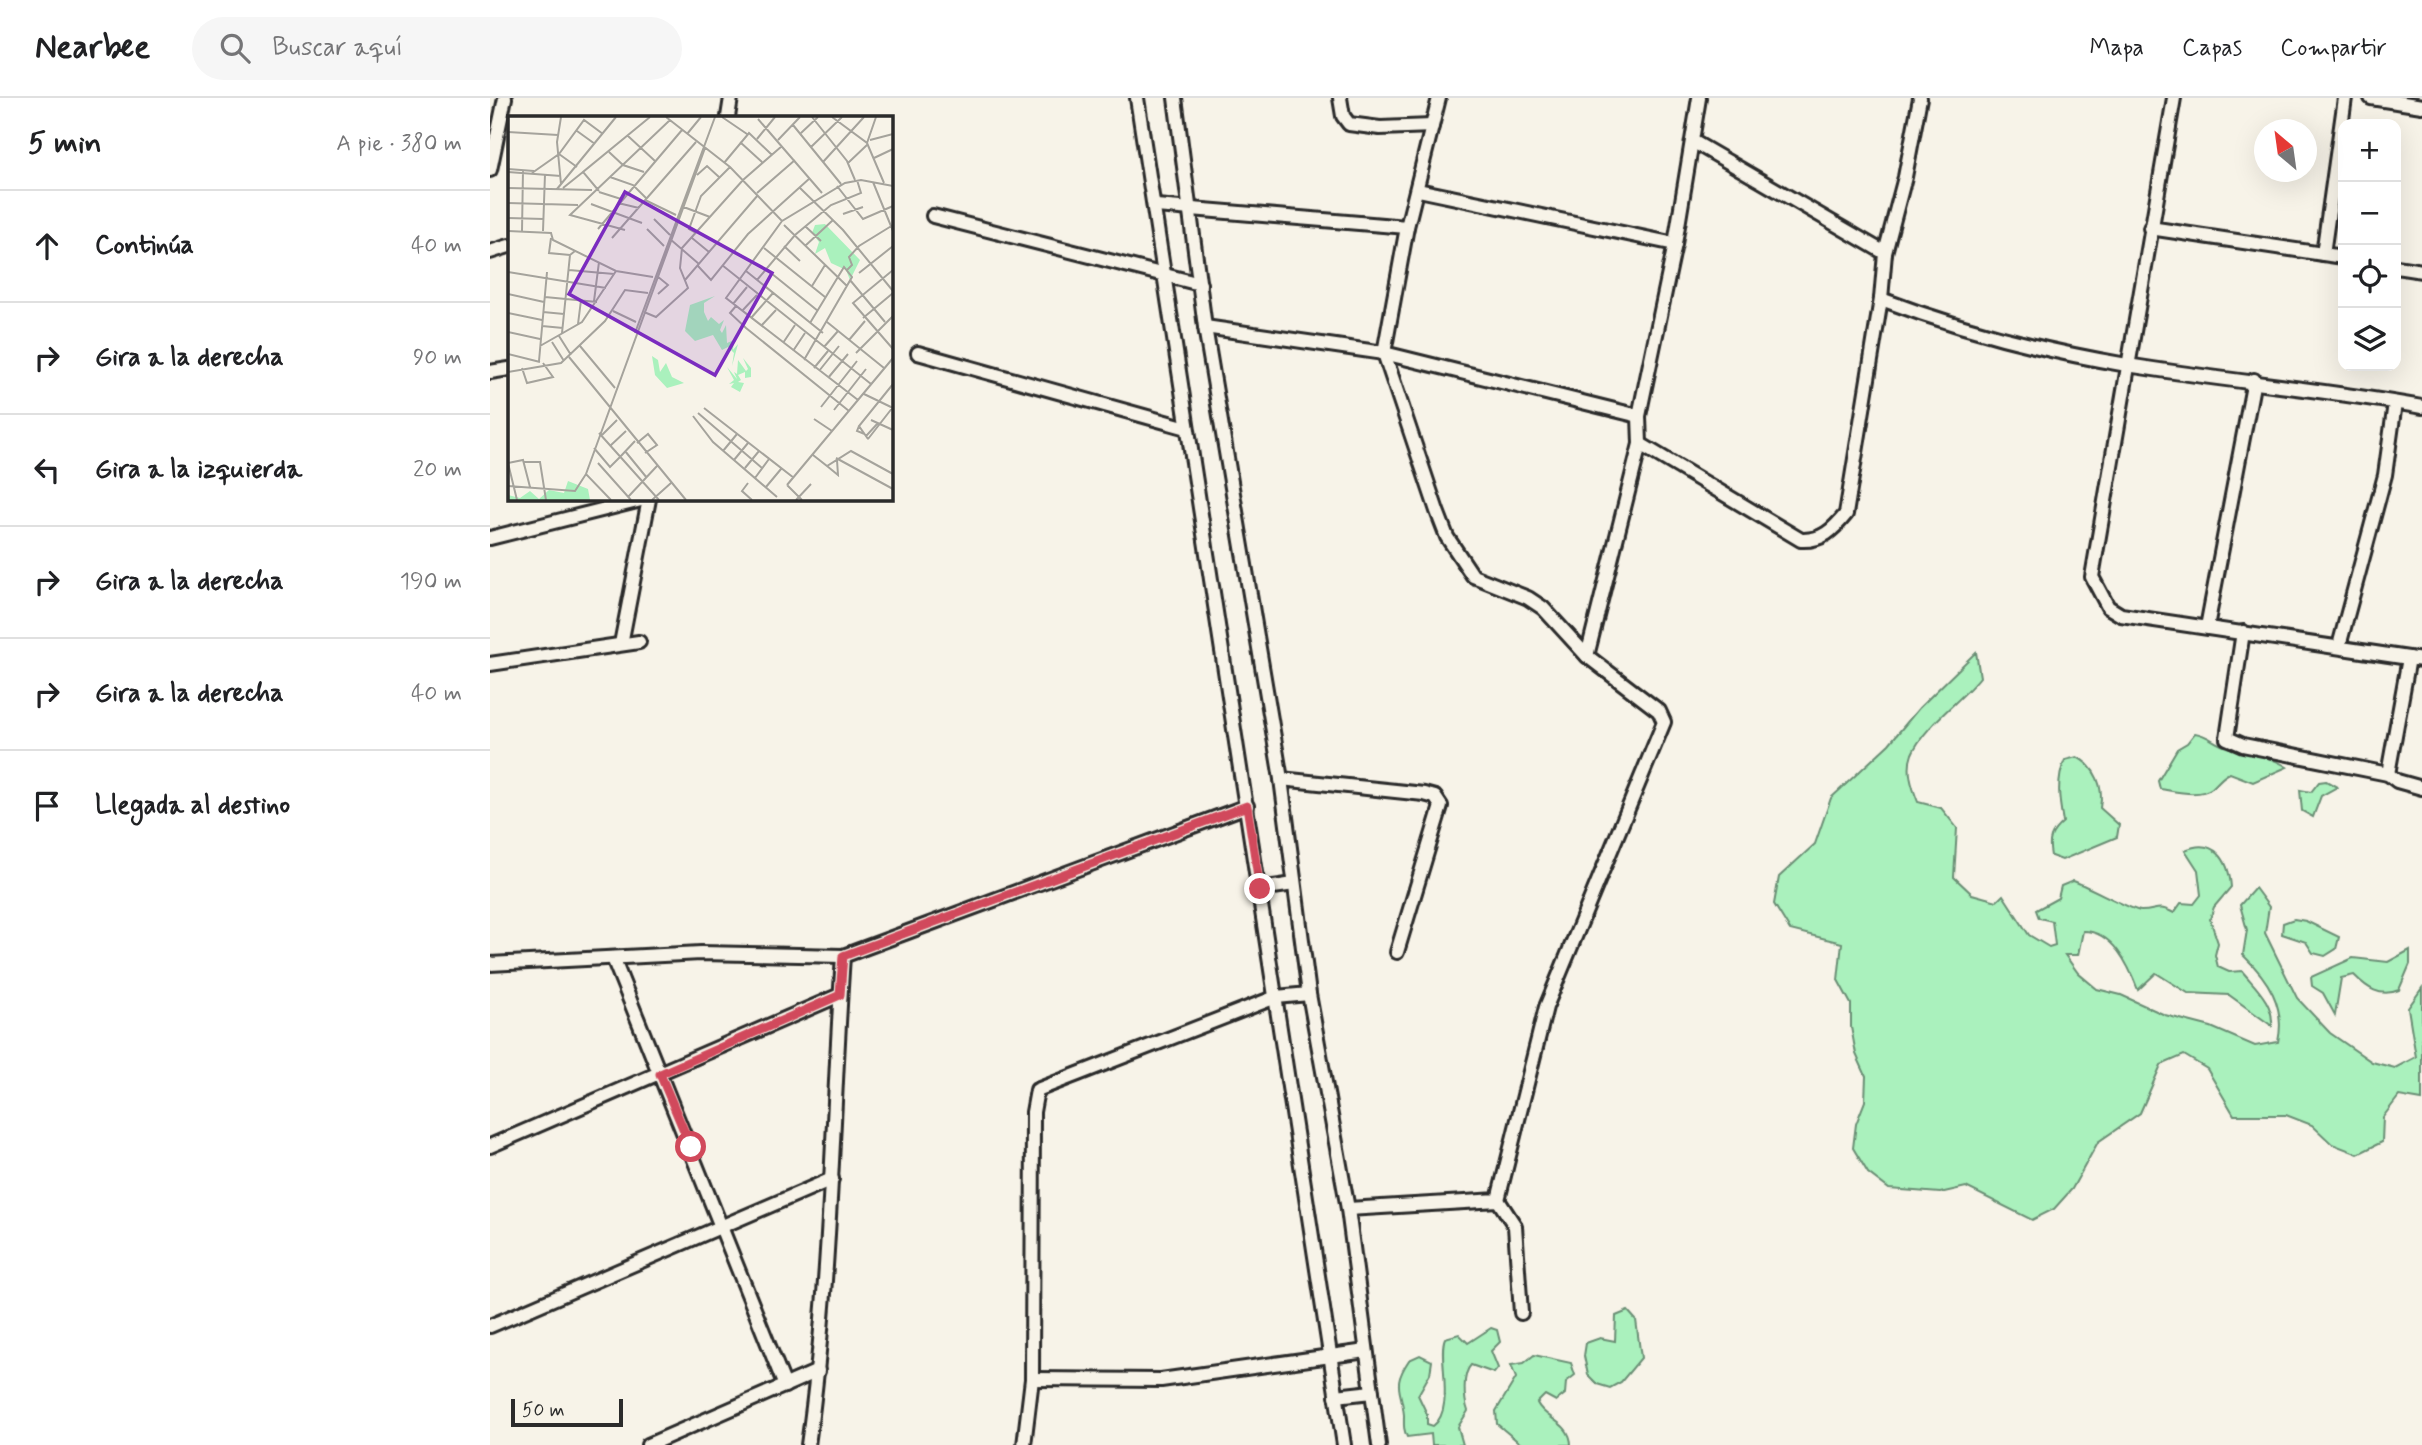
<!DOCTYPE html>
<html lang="es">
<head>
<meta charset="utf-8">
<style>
	body { margin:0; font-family:Mynerve,sans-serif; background:#f6f6f6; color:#202124 }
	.controls { position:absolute; right:21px; top:21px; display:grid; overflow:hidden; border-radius:14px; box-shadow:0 7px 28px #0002 }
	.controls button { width:63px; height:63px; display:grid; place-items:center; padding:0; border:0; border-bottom:2px solid #e0e0e0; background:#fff; color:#202124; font:35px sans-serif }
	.compass { position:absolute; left:1764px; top:21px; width:63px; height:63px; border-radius:50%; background:#fff; box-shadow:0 7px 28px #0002; rotate:331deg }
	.scale { position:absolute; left:21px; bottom:18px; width:112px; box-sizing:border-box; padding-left:7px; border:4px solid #2b2b2b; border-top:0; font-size:19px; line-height:24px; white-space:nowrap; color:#2b2b2b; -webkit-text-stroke:5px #f7f3e8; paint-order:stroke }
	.stop { position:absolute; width:21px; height:21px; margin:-16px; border:5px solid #d1495b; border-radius:50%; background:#fff }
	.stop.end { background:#d1495b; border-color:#fff; box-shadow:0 2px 7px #0008 }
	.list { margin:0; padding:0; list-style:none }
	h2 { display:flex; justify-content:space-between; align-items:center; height:91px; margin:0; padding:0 28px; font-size:30px }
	h2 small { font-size:23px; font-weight:400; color:#757577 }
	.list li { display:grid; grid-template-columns:46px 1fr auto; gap:21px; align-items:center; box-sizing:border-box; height:112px; padding:0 28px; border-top:2px solid #e0e0e0 }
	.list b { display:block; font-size:26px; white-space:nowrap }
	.list em { font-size:23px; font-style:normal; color:#757577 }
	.icon { flex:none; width:38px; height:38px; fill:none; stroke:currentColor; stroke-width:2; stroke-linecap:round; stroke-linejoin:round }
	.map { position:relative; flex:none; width:1932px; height:1347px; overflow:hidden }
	header { display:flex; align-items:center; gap:42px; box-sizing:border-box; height:98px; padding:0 35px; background:#fff; border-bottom:2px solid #e0e0e0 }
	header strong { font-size:33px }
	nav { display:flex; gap:38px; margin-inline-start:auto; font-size:24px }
	.search { width:490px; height:63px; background:#f6f6f6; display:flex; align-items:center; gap:18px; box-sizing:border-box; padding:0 24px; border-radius:38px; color:#757577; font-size:26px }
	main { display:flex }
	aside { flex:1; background:#fff }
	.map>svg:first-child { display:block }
	.green { fill:#aaf1bd; stroke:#6a8e74; stroke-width:2 }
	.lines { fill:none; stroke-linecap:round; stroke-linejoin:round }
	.street-casing { stroke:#2b2b2b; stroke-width:18 }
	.street { stroke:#f7f3e8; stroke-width:12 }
	.route { stroke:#d1495b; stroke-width:9 }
	.inset-road { fill:none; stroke:#a5a39c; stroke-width:2 }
	.view { fill:#7b2cbf; fill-opacity:0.15; stroke:#7b2cbf; stroke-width:3.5 }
	.inset-edge { fill:none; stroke:#2b2b2b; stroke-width:3.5 }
</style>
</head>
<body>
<header>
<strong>Nearbee</strong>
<div class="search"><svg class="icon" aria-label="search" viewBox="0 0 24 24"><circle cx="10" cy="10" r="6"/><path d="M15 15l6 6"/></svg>Buscar aquí</div>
<nav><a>Mapa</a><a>Capas</a><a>Compartir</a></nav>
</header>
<main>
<aside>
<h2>5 min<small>A pie · 380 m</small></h2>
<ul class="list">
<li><svg class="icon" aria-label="ahead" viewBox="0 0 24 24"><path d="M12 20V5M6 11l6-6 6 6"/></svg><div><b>Continúa</b></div><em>40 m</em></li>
<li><svg class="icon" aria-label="right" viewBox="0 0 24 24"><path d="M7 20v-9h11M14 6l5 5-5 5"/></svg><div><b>Gira a la derecha</b></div><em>90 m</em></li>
<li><svg class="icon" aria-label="left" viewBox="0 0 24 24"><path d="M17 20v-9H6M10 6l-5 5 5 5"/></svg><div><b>Gira a la izquierda</b></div><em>20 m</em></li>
<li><svg class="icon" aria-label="right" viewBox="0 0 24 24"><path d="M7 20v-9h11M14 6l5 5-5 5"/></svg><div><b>Gira a la derecha</b></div><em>190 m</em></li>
<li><svg class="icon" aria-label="right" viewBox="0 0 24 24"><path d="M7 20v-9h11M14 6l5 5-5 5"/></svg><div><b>Gira a la derecha</b></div><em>40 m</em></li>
<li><svg class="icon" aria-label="arrive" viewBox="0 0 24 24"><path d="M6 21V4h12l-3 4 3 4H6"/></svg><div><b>Llegada al destino</b></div></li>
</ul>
</aside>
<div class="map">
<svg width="1932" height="1347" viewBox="0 0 1932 1347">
	<rect width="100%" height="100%" fill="#f7f3e8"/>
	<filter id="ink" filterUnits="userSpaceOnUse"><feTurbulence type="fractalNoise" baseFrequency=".0143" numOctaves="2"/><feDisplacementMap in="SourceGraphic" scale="14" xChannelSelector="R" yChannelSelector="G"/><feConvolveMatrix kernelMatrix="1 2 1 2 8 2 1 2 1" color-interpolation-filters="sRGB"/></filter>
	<g filter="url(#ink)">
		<g class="green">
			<path d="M 1486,554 L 1490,579 C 1472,602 1433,629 1422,656 C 1416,672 1422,689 1428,704 L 1451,710 L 1467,730 L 1464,779 L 1482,796 L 1507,803 L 1513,797 L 1539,837 L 1559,849 L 1565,847 L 1562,823 L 1549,820 L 1546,812 L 1568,800 L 1571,788 L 1583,783 C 1596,787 1643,813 1651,813 C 1667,813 1667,806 1684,815 L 1691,805 L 1704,806 L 1711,797 L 1708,772 L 1695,752 C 1724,739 1739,762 1741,789 L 1724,809 L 1720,821 L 1728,845 L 1725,857 L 1728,869 L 1739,874 L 1752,873 C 1766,890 1784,905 1782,928 L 1739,897 L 1698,895 L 1666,875 L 1648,892 C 1639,868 1623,833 1593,833 L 1588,857 L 1575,857 L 1588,875 L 1607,891 L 1631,897 L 1675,917 L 1721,929 L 1765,948 L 1788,944 C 1796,908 1778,881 1753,857 L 1757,832 L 1750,807 L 1765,790 L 1779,809 L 1775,835 L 1807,900 L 1840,935 L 1882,964 L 1905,970 L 1926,959 L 1918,910 L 1932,890 L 1932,1002 L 1909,998 L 1893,1019 L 1892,1044 L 1868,1056 L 1842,1046 L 1822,1027 L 1796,1017 L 1744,1017 L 1717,971 L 1694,957 L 1671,967 L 1650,1015 L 1608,1044 L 1582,1091 L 1564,1111 L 1542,1122 L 1476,1089 L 1450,1095 L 1399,1091 L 1378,1075 L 1363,1050 L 1366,1026 L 1375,1003 L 1376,978 L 1366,956 L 1361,929 L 1361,906 L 1348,882 L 1352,845 L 1300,832 L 1284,806 L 1289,779 L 1325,746 L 1341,700 L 1399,646 L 1429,610 Z"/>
			<path d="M 1705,635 C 1719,637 1726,647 1740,650 C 1758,654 1782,659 1797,669 L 1763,684 L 1740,675 C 1731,679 1729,684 1722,690 C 1709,700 1685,693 1670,691 L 1668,683 L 1687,651 L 1697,645 Z"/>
			<path d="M 1587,659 C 1606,669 1614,689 1610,710 L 1629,727 L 1627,739 L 1572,762 L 1561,758 C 1558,742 1560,735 1573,724 C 1569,702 1566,682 1575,662 Z"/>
			<polygon points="1836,683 1847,689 1831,698 1823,719 1812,713 1810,692 1821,694 1829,684"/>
			<polygon points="1804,821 1816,823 1849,839 1846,851 1835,858 1823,855 1816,844 1792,836 1793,825"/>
			<path d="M 1920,852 L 1920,866 L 1909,892 C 1890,900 1877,890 1864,877 L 1851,880 L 1845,917 L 1833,895 L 1822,888 L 1821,879 L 1863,860 L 1898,864 Z"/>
			<polygon points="1138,1213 1146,1222 1151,1260 1131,1284 1120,1290 1107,1286 1098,1277 1094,1258 1096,1245 1110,1240 1125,1243 1126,1218"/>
			<path d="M 1001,1230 L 1007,1232 L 1010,1244 L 1001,1253 L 1008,1270 L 1004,1275 L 981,1267 C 972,1276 974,1302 978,1313 L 968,1329 L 973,1347 L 942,1347 L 941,1336 L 917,1339 C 913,1330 914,1327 914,1317 C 912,1291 901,1289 919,1262 L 930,1257 L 942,1263 L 940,1276 L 928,1297 L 937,1316 L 937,1326 L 943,1328 C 966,1311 947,1257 955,1240 L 969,1236 L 978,1245 Z"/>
			<path d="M 1044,1257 L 1081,1265 L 1085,1277 L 1076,1284 L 1075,1296 L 1066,1303 L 1055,1297 L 1047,1305 C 1055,1322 1081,1324 1081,1347 L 1032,1347 L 1007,1326 L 1006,1313 L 1026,1280 L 1021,1267 L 1034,1265 Z"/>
		</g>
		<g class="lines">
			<defs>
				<g id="street">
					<polyline points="647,0 854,1347"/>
					<polyline points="685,0 715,229 791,681 819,896 858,1111 889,1347"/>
					<polyline points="850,0 853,18 859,26 890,30 942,28"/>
					<polyline points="1684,0 1602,479 1618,509 1631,517 1932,562"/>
					<polyline points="1881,0 1932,8"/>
					<polyline points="238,19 241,0"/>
					<polyline points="1204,44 1395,155"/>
					<polyline points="0,72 15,0"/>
					<polyline points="928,92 1185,146"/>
					<polyline points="666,108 917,129"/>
					<polyline points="443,118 710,186"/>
					<polyline points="1660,130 1853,159"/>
					<polyline points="0,154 19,148"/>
					<polyline points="1833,156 1855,0"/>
					<polyline points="1906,169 1932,173"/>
					<path d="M 1391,201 C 1470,231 1554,253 1637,267 C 1735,283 1834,291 1932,309"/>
					<polyline points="715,229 894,255 1149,318"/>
					<polyline points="428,255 697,330"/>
					<polyline points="0,274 19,271"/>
					<path d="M 1150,346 L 1311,442 C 1332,443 1343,432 1356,416 L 1391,201 L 1395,155 L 1415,79 L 1430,0"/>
					<polyline points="0,440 155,401"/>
					<polyline points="1717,529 1764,282"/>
					<polyline points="1753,534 1737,640 1753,647 1898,676 1907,683 1932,690"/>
					<polyline points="131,546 159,401"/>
					<polyline points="1849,548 1895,377 1905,305"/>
					<polyline points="1097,558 1150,346 1149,318 1185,146 1209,0"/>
					<polyline points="0,566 149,544"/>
					<polyline points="1898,676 1919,560"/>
					<polyline points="791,681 934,696 945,699 951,708 907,854"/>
					<polyline points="770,791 804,786"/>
					<polyline points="123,860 295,1288"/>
					<polyline points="0,866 211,855 353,858 757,708"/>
					<polyline points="0,1048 350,897"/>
					<polyline points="1008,1102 1025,1128 1031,1215"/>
					<polyline points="858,1111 1008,1102 1056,909 1174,624 1169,613 1097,558 1053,510 1038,500 983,478 957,439 947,413 894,255 917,129 949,0"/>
					<polyline points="0,1228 342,1081"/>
					<polyline points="542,1281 671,1282 876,1253"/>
					<polyline points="846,1298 882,1294"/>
					<polyline points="158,1347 328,1273"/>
					<path d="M 318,1347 C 341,1185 342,1021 353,858"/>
					<polyline points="534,1347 542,1281 543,1014 547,992 786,899 819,896"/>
				</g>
			</defs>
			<use href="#street" class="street-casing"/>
			<use href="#street" class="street"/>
		</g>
	</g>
	<g class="lines" filter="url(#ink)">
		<polyline class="route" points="201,1049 170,976 350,897 353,858 757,708 770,791"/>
	</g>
	<g transform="translate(18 18)">
		<rect width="385" height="385" fill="#f7f3e8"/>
		<path d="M 317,108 L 352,144 L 342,164 L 338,154 L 323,147 L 317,132 L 307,138 L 311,126 L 304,117 L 307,109 ZM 207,180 L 196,187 L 196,196 L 200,205 L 203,201 L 211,208 L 216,204 L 212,214 L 214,217 L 218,209 L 219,227 L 226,224 L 225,234 L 230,228 L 224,250 L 226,237 L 220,231 L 214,234 L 205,219 L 187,225 L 177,215 L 182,189 ZM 144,240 L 150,244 L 152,256 L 158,247 L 164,261 L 176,267 L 159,272 L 147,259 ZM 235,242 L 243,252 L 243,261 L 237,262 L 237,256 L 230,259 L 233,264 L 230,266 L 236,267 L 232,276 L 223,271 L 226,267 L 221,268 L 226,264 L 219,251 L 229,263 L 226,256 L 229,258 L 230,244 L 238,255 L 240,253 ZM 60,365 L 80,373 L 82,384 L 0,384 L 0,379 L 12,382 L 22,375 L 31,383 L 41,374 L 56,377 Z" fill="#aaf1bd"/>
		<path class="inset-road" d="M 158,1 L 222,51 L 274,105 L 337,67 L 353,64 L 385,70M 214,1 L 239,18M 304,1 L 339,45 L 347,64M 324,1 L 359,27 L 376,67M 250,3 L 314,77M 285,9 L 333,68M 69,15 L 87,28M 0,16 L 50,19M 293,17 L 310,1M 179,18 L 193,1M 120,20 L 147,45M 249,23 L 267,1M 270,24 L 292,1M 362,24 L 385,18M 232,26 L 254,46M 359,27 L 368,1M 303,31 L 334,1M 101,36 L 115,49 L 136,56M 51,38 L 69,51M 366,42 L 385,33M 315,46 L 356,1M 216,47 L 241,17 L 264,39M 340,47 L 360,28M 0,53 L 26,55M 0,56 L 53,60M 24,57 L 51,38 L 76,4 L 95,18M 189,59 L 199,50 L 211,61M 102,61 L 125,69 L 138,82M 365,66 L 385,115M 53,68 L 49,26 L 53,1M 329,70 L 355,103 L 385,90M 291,71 L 335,114 L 385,175M 0,72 L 84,74M 55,72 L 75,56M 49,73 L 108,1M 91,75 L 75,56 L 142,1M 91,76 L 113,83M 249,77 L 287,44M 137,84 L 168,99M 0,87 L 70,89M 110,87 L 131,92M 83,88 L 134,107M 173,90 L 202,101M 335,98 L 355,91M 0,102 L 36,103M 146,103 L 162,119M 274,105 L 218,182 L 350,284M 276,109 L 339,170M 297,110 L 313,125M 90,113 L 174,14M 139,113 L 156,130M 117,114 L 62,99 L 162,4M 0,115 L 43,117 L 45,124 L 108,155 L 145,161M 14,115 L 15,54M 35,115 L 37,58M 188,117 L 181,113 L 193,80 L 222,51M 43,122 L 41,137 L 62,139M 104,122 L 188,26M 184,122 L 201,136M 162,123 L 191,148M 276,130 L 292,145M 297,130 L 325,104M 256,132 L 317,181M 214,149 L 363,268M 190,150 L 203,164 L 240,118 L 302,62M 258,153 L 310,195M 61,154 L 106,158M 339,154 L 344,149 L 341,141 L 351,130 L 385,109M 385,154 L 345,187 L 385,233M 238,155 L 315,217M 0,156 L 98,172M 351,157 L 385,130M 149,160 L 160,169 L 150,178M 177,164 L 250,79M 249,164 L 287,119 L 323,89 L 353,77 L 349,64M 342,164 L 377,206M 304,170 L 317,149M 0,178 L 36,186M 37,181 L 89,186M 86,185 L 91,146M 225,188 L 239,171M 228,190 L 222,197 L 238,212 L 341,295M 105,195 L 128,206M 234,195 L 249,179M 35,196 L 56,198M 136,196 L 148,201 L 180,172 L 172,152 L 174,132 L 235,64 L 274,30M 0,197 L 34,204M 243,202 L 265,177M 355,202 L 385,177M 319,206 L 376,252M 70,208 L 73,184M 34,210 L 55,212M 253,210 L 268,194M 0,216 L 32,223M 54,217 L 62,139 L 67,135M 127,217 L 207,1M 51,220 L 63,239M 341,224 L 357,205M 44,226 L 56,245M 275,227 L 287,209M 32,230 L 74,206 L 108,155M 72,230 L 107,272M 316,231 L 330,215M 285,235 L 297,217M 348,237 L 385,200M 0,238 L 32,246M 61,241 L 178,384M 296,244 L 344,161 L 336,151 L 302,207M 31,245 L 39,156M 14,252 L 19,267 L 45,261 L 35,247M 306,252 L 320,235M 311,255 L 331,230M 0,256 L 53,247 L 97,205 L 117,174 L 140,177M 320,262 L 340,238M 356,278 L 385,292M 313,291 L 349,245M 196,292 L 286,362M 326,294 L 358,253M 190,297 L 254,352M 185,300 L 205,326 L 269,381M 306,303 L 324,315M 363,304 L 385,314M 351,310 L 349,315 L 359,319 L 370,307M 91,317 L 151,384M 93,320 L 109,304M 360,323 L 351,310 L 385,268M 360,323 L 385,291M 129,327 L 140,318 L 149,329 L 137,337M 102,330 L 118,315M 86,332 L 102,351 L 112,341M 117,335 L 139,362M 215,335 L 229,318M 305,339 L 319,350 L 343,335 L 385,358M 112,341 L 127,325M 328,342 L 385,373M 226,344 L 240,327M 16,346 L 32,346 L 38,384M 0,347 L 15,344 L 22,371M 0,347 L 9,384M 90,347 L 123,384M 319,350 L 330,359 L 329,344M 237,352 L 251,335M 78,358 L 197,32M 247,362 L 261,343M 240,367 L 234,375 L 244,384M 279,369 L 294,384M 279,369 L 385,242M 0,370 L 67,375 L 78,358 L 103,384M 258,371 L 273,353M 120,381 L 149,350M 144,384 L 163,367M 288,384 L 303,368"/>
		<path class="view" d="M 117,76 L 264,157 L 207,259 L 61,178 Z"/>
		<rect width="385" height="385" class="inset-edge"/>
	</g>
</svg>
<div class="controls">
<button>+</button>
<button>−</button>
<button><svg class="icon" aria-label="locate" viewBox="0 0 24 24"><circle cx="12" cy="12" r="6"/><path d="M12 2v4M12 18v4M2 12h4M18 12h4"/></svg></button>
<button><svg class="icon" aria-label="layers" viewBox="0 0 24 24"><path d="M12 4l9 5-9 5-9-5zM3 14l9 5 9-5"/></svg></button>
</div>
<svg class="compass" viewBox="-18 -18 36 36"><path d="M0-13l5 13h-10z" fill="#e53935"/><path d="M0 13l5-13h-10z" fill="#757577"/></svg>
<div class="scale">50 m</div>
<div class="stop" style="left:201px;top:1049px"></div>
<div class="stop end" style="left:770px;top:791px"></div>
</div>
</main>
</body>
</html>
